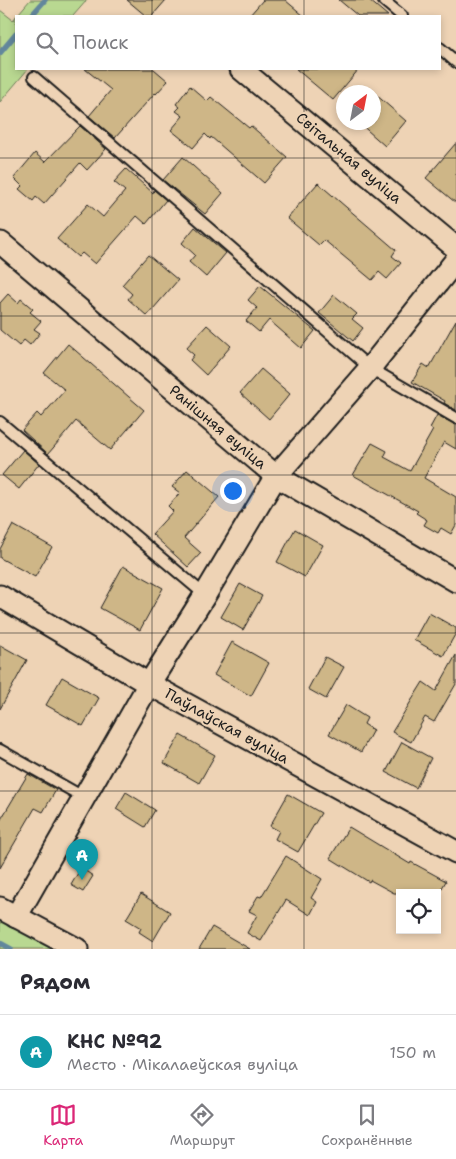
<!DOCTYPE html>
<html lang="ru">
<head>
<meta charset="utf-8">
<style>
	body { margin:0; font-family:"Shantell Sans",sans-serif; background:#f7f7f7; color:#2b2b33 }
	.controls { position:absolute; right:15px; bottom:15px; display:grid; overflow:hidden; border-radius:0px; box-shadow:0 2px 8px #0003 }
	.controls button { width:45px; height:45px; display:grid; place-items:center; padding:0; border:0; border-bottom:1px solid #e1e1e2; background:#fff; color:#2b2b33; font:25px sans-serif }
	.compass { position:absolute; left:336px; top:85px; width:45px; height:45px; border-radius:50%; background:#fff; box-shadow:0 2px 8px #0003; rotate:32deg }
	.you { position:absolute; left:232px; top:490px; width:18px; height:18px; margin:-12px; border:4px solid #fff; border-radius:50%; background:#1a73e8; box-shadow:0 0 0 8px #1a73e833 }
	.badge { display:grid; place-items:center; width:32px; height:32px; border-radius:50%; background:#db2777; color:#fff; font-size:16px; font-weight:700 }
	.pin { position:absolute; translate:-50% -41px; filter:drop-shadow(0 1px 2px #0008) }
	.pin::after { content:''; position:absolute; top:26px; width:18px; height:15px; background:inherit; clip-path:polygon(0 0,100% 0,50% 100%) }
	.list { margin:0; padding:0; list-style:none }
	h2 { display:flex; justify-content:space-between; align-items:center; height:65px; margin:0; padding:0 20px; font-size:21px }
	h2 small { font-size:16px; font-weight:400; color:#7c7c81 }
	.list li { display:grid; grid-template-columns:32px 1fr auto; gap:15px; align-items:center; box-sizing:border-box; height:75px; padding:0 20px; border-top:1px solid #e1e1e2 }
	.list b { display:block; font-size:19px; white-space:nowrap }
	.list p { margin:0; font-size:16px; white-space:nowrap; color:#7c7c81 }
	.list em { font-size:16px; font-style:normal; color:#7c7c81 }
	.icon { flex:none; width:28px; height:28px; fill:none; stroke:currentColor; stroke-width:2; stroke-linecap:round; stroke-linejoin:round }
	.map { position:relative; flex:none; width:456px; height:949px; overflow:hidden }
	.search { position:absolute; background:#fff; box-shadow:0 2px 8px #0003; left:15px; right:15px; top:15px; height:55px; display:flex; align-items:center; gap:12px; box-sizing:border-box; padding:0 18px; border-radius:0px; color:#7c7c81; font-size:19px }
	.sheet { height:140px; background:#fff }
	nav { display:flex; justify-content:space-around; align-items:center; box-sizing:border-box; height:70px; border-top:1px solid #e1e1e2; background:#fff; font-size:14px; color:#7c7c81 }
	nav a { display:grid; justify-items:center; gap:2px }
	nav .on { color:#db2777 }
	.map>svg:first-child { display:block }
	.green { fill:#b9d891; stroke:#6a7a56 }
	.lines { fill:none; stroke-linecap:round; stroke-linejoin:round }
	.stream { stroke:#62879c; stroke-width:5.5 }
	.building { fill:#ceb687; stroke:#1c1c1c }
	.lane-casing { stroke:#1c1c1c; stroke-width:14 }
	.street-casing { stroke:#1c1c1c; stroke-width:25 }
	.lane { stroke:#eed3b5; stroke-width:10 }
	.street { stroke:#eed3b5; stroke-width:21 }
	.grid { fill:none; stroke:#1c1c1c; stroke-width:1; stroke-opacity:0.55 }
	.labels { text-anchor:middle; dominant-baseline:central; stroke-width:4; stroke-linejoin:round; paint-order:stroke }
	.street-label { font-size:15px; fill:#1c1c1c; stroke:#eed3b5 }
</style>
</head>
<body>
<div class="map">
<svg width="456" height="949" viewBox="0 0 456 949">
	<rect width="100%" height="100%" fill="#eed3b5"/>
	<filter id="ink" filterUnits="userSpaceOnUse"><feTurbulence type="fractalNoise" baseFrequency=".02" numOctaves="2"/><feDisplacementMap in="SourceGraphic" scale="10" xChannelSelector="R" yChannelSelector="G"/><feConvolveMatrix kernelMatrix="1 2 1 2 8 2 1 2 1" color-interpolation-filters="sRGB"/></filter>
	<g filter="url(#ink)">
		<g class="green">
			<polygon points="30,0 87,0 73,16 16,16 16,69 28,69 0,102 0,10 13,20"/>
			<polygon points="0,919 55,949 0,949"/>
		</g>
		<g class="lines">
			<g class="stream">
				<polyline points="31,16 45,0"/>
				<polyline points="0,53 16,34"/>
				<polyline points="0,943 11,949"/>
			</g>
		</g>
		<g class="building">
			<polygon points="127,0 166,0 152,16 146,16"/>
			<polygon points="263,0 285,0 304,16 249,16"/>
			<polygon points="339,0 369,0 388,16 358,16"/>
			<polygon points="85,69 154,69 168,81 156,94 155,93 115,138 89,116 111,90"/>
			<polygon points="296,69 359,69 333,100"/>
			<polygon points="190,86 207,101 211,97 249,128 251,126 287,157 264,183 211,137 210,139 205,134 193,148 171,130 183,116 176,111 180,107 176,104"/>
			<polygon points="374,93 406,121 385,146 358,122 374,122"/>
			<polygon points="80,126 106,149 87,170 80,163 44,204 36,197 33,201 19,189 22,186 14,178 35,153 45,162"/>
			<polygon points="456,143 456,203 426,178"/>
			<polygon points="183,157 223,193 205,214 163,180"/>
			<polygon points="126,169 153,193 154,190 166,200 146,224 137,216 95,264 82,253 78,257 57,239 88,204 103,217 125,191 114,182"/>
			<polygon points="318,183 396,250 392,256 401,263 387,279 379,272 372,280 324,240 319,245 287,218"/>
			<polygon points="195,227 226,253 206,277 189,262 195,255 182,243"/>
			<polygon points="148,255 178,280 147,316 128,299 132,294 122,285"/>
			<polygon points="260,286 315,331 301,348 269,320 259,332 246,321 257,308 248,300"/>
			<polygon points="8,294 18,303 21,299 33,309 30,312 41,321 34,329 40,333 30,345 24,340 19,346 0,330 0,303"/>
			<polygon points="334,295 357,314 352,319 363,328 353,341 319,313"/>
			<polygon points="456,320 456,410 444,403 445,401 412,382 423,364 429,368"/>
			<polygon points="207,325 231,346 206,375 190,360 194,355 186,348"/>
			<polygon points="68,344 144,410 110,450 76,421 48,454 22,430 37,413 41,417 65,390 44,373"/>
			<polygon points="261,369 290,394 269,419 240,393"/>
			<polygon points="437,415 456,425 456,449 444,442 424,478 456,497 456,525 451,534 441,528 438,533 424,525 427,520 416,513 418,511 353,475 372,443 387,451 384,457 410,471 433,430 430,428"/>
			<polygon points="23,450 39,464 19,489 2,475"/>
			<polygon points="187,470 219,497 184,538 201,553 188,567 152,534 173,511 168,506 180,493 172,487"/>
			<polygon points="13,525 52,547 35,577 0,558 0,549"/>
			<polygon points="295,529 323,545 305,577 277,562"/>
			<polygon points="123,566 163,588 140,630 100,608"/>
			<polygon points="240,584 262,596 243,630 221,617"/>
			<polygon points="429,613 456,628 456,633 443,656 414,640"/>
			<polygon points="232,642 269,663 251,696 214,675"/>
			<polygon points="0,645 27,660 0,709"/>
			<polygon points="456,655 456,684 434,722 425,717 411,742 392,732 423,682 436,691"/>
			<polygon points="325,657 344,667 326,699 308,689"/>
			<polygon points="62,677 99,698 83,726 46,705"/>
			<polygon points="346,705 367,718 364,724 373,730 361,752 329,734"/>
			<polygon points="180,735 215,755 199,783 164,763"/>
			<polygon points="402,742 431,758 416,788 386,772"/>
			<polygon points="28,774 56,790 43,812 35,808 0,868 0,821"/>
			<polygon points="126,792 155,810 145,827 116,809"/>
			<polygon points="288,794 321,813 298,852 275,839 279,831 270,826"/>
			<polygon points="349,827 410,864 411,862 446,881 439,893 394,893 370,880 369,882 330,858"/>
			<polygon points="286,856 322,879 311,898 317,902 310,915 286,900 261,941 247,933 257,915 249,911 258,896 261,897"/>
			<polygon points="81,868 93,876 83,892 71,885"/>
			<polygon points="141,894 170,912 153,941 139,932 141,928 126,919"/>
			<polygon points="212,927 250,949 199,949"/>
		</g>
		<g class="lines">
			<defs>
				<g id="lane">
					<polyline points="383,0 402,16"/>
					<polyline points="440,48 456,62"/>
					<polyline points="34,77 370,368 456,418"/>
					<polyline points="0,422 205,595"/>
					<polyline points="0,750 85,798"/>
				</g>
				<g id="street">
					<polyline points="241,69 456,248"/>
					<polyline points="1,243 276,476 456,581"/>
					<polyline points="0,596 149,684 456,852"/>
					<polyline points="0,908 77,949"/>
					<polyline points="16,917 149,684 205,595 276,476 370,368 456,260"/>
				</g>
			</defs>
			<use href="#lane" class="lane-casing"/>
			<use href="#street" class="street-casing"/>
			<use href="#lane" class="lane"/>
			<use href="#street" class="street"/>
		</g>
	</g>
	<path class="grid" d="M 152,0 L 152,16M 304,0 L 304,16M 152,69 L 152,949M 304,69 L 304,949M 0,158 L 456,158M 0,316 L 456,316M 0,475 L 456,475M 0,633 L 456,633M 0,791 L 456,791"/>
	<g class="labels">
		<g class="street-label">
			<text transform="translate(349 158) rotate(40)">Світальная вуліца</text>
			<text transform="translate(218 427) rotate(40)">Ранішняя вуліца</text>
			<text transform="translate(227 726) rotate(29)">Паўлаўская вуліца</text>
		</g>
	</g>
</svg>
<div class="controls">
<button><svg class="icon" aria-label="locate" viewBox="0 0 24 24"><circle cx="12" cy="12" r="6"/><path d="M12 2v4M12 18v4M2 12h4M18 12h4"/></svg></button>
</div>
<svg class="compass" viewBox="-18 -18 36 36"><path d="M0-13l5 13h-10z" fill="#e53935"/><path d="M0 13l5-13h-10z" fill="#7c7c81"/></svg>
<div class="you"></div>
<div class="pin badge" style="left:82px;top:880px;background:#0f9aa8">A</div>
<div class="search"><svg class="icon" aria-label="search" viewBox="0 0 24 24"><circle cx="10" cy="10" r="6"/><path d="M15 15l6 6"/></svg>Поиск</div>
</div>
<section class="sheet">
<h2>Рядом<small></small></h2>
<ul class="list">
<li><span class="badge" style="background:#0f9aa8">A</span><div><b>КНС №92</b><p>Место · Мікалаеўская вуліца</p></div><em>150 m</em></li>
</ul>
</section>
<nav>
<a class="on"><svg class="icon" aria-label="map" viewBox="0 0 24 24"><path d="M3 6l6-2 6 2 6-2v14l-6 2-6-2-6 2zM9 4v14M15 6v14"/></svg>Карта</a>
<a><svg class="icon" aria-label="directions" viewBox="0 0 24 24"><path d="M12 3l9 9-9 9-9-9zM9 14v-3h6M13 9l2 2-2 2"/></svg>Маршрут</a>
<a><svg class="icon" aria-label="saved" viewBox="0 0 24 24"><path d="M7 4h10v16l-5-4-5 4z"/></svg>Сохранённые</a>
</nav>
</body>
</html>
